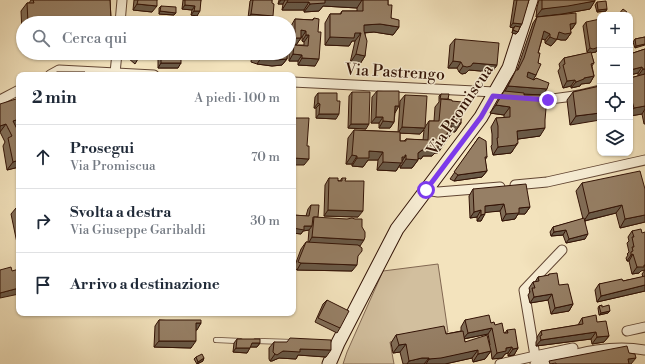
<!DOCTYPE html>
<html lang="it">
<head>
<meta charset="utf-8">
<style>
	body { margin:0; font-family:"Libre Bodoni",serif; background:#f2f2f3; color:#1f2937 }
	.controls { position:absolute; right:12px; top:12px; display:grid; overflow:hidden; border-radius:8px; box-shadow:0 1px 3px #0004 }
	.controls button { width:36px; height:36px; display:grid; place-items:center; padding:0; border:0; border-bottom:1px solid #e0e1e3; background:#fff; color:#1f2937; font:20px sans-serif }
	.stop { position:absolute; width:12px; height:12px; margin:-9px; border:3px solid #7c3aed; border-radius:50%; background:#fff }
	.stop.end { background:#7c3aed; border-color:#fff; box-shadow:0 1px 4px #0008 }
	.list { margin:0; padding:0; list-style:none }
	h2 { display:flex; justify-content:space-between; align-items:center; height:52px; margin:0; padding:0 16px; font-size:17px }
	h2 small { font-size:13px; font-weight:400; color:#747a83 }
	.list li { display:grid; grid-template-columns:26px 1fr auto; gap:12px; align-items:center; box-sizing:border-box; height:64px; padding:0 16px; border-top:1px solid #e0e1e3 }
	.list b { display:block; font-size:15px; white-space:nowrap }
	.list p { margin:0; font-size:13px; white-space:nowrap; color:#747a83 }
	.list em { font-size:13px; font-style:normal; color:#747a83 }
	.icon { flex:none; width:22px; height:22px; fill:none; stroke:currentColor; stroke-width:2; stroke-linecap:round; stroke-linejoin:round }
	.map { position:relative; flex:none; width:645px; height:364px; overflow:hidden }
	.search { position:absolute; background:#fff; box-shadow:0 1px 3px #0004; left:16px; top:16px; width:280px; height:44px; display:flex; align-items:center; gap:10px; box-sizing:border-box; padding:0 14px; border-radius:22px; color:#747a83; font-size:15px }
	.panel { position:absolute; background:#fff; box-shadow:0 1px 3px #0004; left:16px; top:72px; width:280px; height:244px; border-radius:8px }
	.map>svg:first-child { display:block }
	.green { fill:#d2bf9e; stroke:#826852 }
	.lines { fill:none; stroke-linecap:round; stroke-linejoin:round }
	.lane-casing { stroke:#624633; stroke-width:6 }
	.street-casing { stroke:#624633; stroke-width:11 }
	.secondary-casing { stroke:#321205; stroke-width:15 }
	.lane { stroke:#f7edd4; stroke-width:4.5 }
	.street { stroke:#f7edd4; stroke-width:9 }
	.secondary { stroke:#f7edd4; stroke-width:13 }
	.wall { fill:#816d57; stroke:#321205; fill-rule:evenodd }
	.shaded-wall { fill:#695947; stroke:#321205 }
	.building { fill:#967f65; stroke:#321205 }
	.route { stroke:#7c3aed; stroke-width:5 }
	.labels { text-anchor:middle; dominant-baseline:central; stroke-width:3; stroke-linejoin:round; paint-order:stroke }
	.street-label { font-size:16px; fill:#321205; stroke:#f7edd4 }
</style>
</head>
<body>
<div class="map">
<svg width="645" height="364" viewBox="0 0 645 364">
	<rect width="100%" height="100%" fill="#f3e3bd"/>
	<filter id="stains"><feTurbulence type="fractalNoise" baseFrequency=".005" numOctaves="4"/><feColorMatrix values="0 0 0 0 .2 0 0 0 0 .09 0 0 0 0 .02 0 0 0 .5 -.17"/></filter>
	<radialGradient id="worn" r=".72"><stop offset=".6" stop-color="#630" stop-opacity="0"/><stop offset="1" stop-color="#630" stop-opacity=".3"/></radialGradient>
	<polygon class="green" points="438,264 448,332 390,342 394,364 343,364 347,352 383,271"/>
	<g class="lines">
		<defs>
			<g id="lane">
				<polyline points="216,340 240,341"/>
				<polyline points="256,341 292,342"/>
			</g>
			<g id="street">
				<polyline points="120,23 122,0"/>
				<polyline points="115,73 117,53"/>
				<polyline points="50,75 59,70 154,75"/>
				<polyline points="293,82 495,92"/>
				<path d="M 534,99 C 557,100 578,96 600,90"/>
				<polyline points="0,100 19,90"/>
				<polyline points="515,185 547,182 645,160"/>
				<polyline points="426,190 438,192 500,187"/>
				<polyline points="627,331 645,327"/>
				<polyline points="535,356 524,290 562,250"/>
				<polyline points="500,364 535,356 573,348"/>
				<path d="M 535,364 C 571,355 608,343 645,350"/>
			</g>
			<polyline id="secondary" points="329,364 338,343 397,229 481,117 509,68 531,0"/>
		</defs>
		<use href="#lane" class="lane-casing"/>
		<use href="#street" class="street-casing"/>
		<use href="#secondary" class="secondary-casing"/>
		<use href="#lane" class="lane"/>
		<use href="#street" class="street"/>
		<use href="#secondary" class="secondary"/>
	</g>
	<g class="wall">
		<polygon points="31,0 110,0 111,19 108,23 23,23 23,33 22,33 21,11 27,3 29,3"/>
		<polygon points="134,0 157,0 152,12 133,10"/>
		<polygon points="183,0 201,0 197,16 191,15 192,10 182,9"/>
		<polygon points="251,0 272,0 269,21 248,18 250,1"/>
		<polygon points="279,0 388,0 388,5 391,18 399,27 393,35 374,32 365,33 365,56 360,64 350,63 355,41 352,41 349,46 325,45 325,23 330,14 340,14 342,11 357,11 357,8 323,6 319,11 304,12 304,10 282,10 283,4 278,4"/>
		<polygon points="514,0 529,0 518,32 516,34 512,33 513,28 510,27 513,7"/>
		<polygon points="539,0 595,0 590,9 562,14 536,17 537,7"/>
		<polygon points="597,2 607,9 606,11 597,12 595,5"/>
		<polygon points="161,6 176,13 174,15 159,14 159,8"/>
		<polygon points="537,17 576,23 572,29 570,29 571,33 566,40 561,40 557,39 552,45 551,46 545,43 545,40 542,39 538,53 538,63 536,75 533,80 534,80 536,78 547,89 542,95 524,94 540,136 518,139 512,152 511,153 493,155 491,146 492,145 492,134 491,127 496,118 504,118 504,115 490,113 498,99 504,91 512,77 517,70 519,64 533,23"/>
		<polygon points="314,18 315,66 298,65 298,61 289,61 289,51 294,45 304,45 304,42 302,41 302,37 301,37 301,38 296,45 290,44 291,26 295,19 312,20"/>
		<polygon points="586,22 598,43 599,47 596,52 591,53 594,63 592,66 594,76 590,83 581,84 580,86 571,88 571,86 563,88 558,71 560,68 559,64 564,58 588,53 587,52 583,26"/>
		<polygon points="645,37 635,48 633,42 635,39"/>
		<polygon points="455,39 497,65 492,72 469,70 466,73 462,74 459,72 457,68 448,68 450,45"/>
		<polygon points="645,49 645,124 644,124 642,114 630,116 630,78 638,76 638,73 630,75 630,54"/>
		<polygon points="129,53 146,53 143,58 138,58 138,59 135,64 128,58"/>
		<polygon points="158,53 189,53 189,54 187,57 181,57 178,68 158,68"/>
		<polygon points="252,53 287,53 287,59 282,65 272,66 257,64 251,62"/>
		<polygon points="600,86 570,125 567,100 573,92"/>
		<polygon points="377,91 395,113 394,122 390,128 379,128 379,123 371,123 372,97"/>
		<polygon points="352,92 366,129 348,128 349,96"/>
		<polygon points="318,93 336,119 316,118 316,108 314,108 315,97"/>
		<path d="M 441,94 L 452,101 L 461,123 L 455,132 L 451,131 L 451,134 L 438,153 L 435,153 L 432,156 L 423,156 L 421,159 L 418,158 L 418,160 L 412,168 L 400,168 L 400,165 L 396,171 L 377,170 L 378,160 L 368,160 L 363,167 L 352,166 L 352,164 L 346,164 L 348,138 L 354,130 L 398,132 L 400,101 L 405,95 L 425,127 L 429,121 L 434,121 L 435,107 L 439,102 L 439,96 ZM 424,130 L 423,140 L 406,139 L 404,141 L 400,141 L 400,133 L 420,134 Z"/>
		<polygon points="0,104 16,126 18,131 19,130 19,167 7,170 3,146 5,142 0,132"/>
		<polygon points="479,137 487,157 485,160 487,171 482,177 454,181 450,179"/>
		<polygon points="329,178 340,181 342,178 345,181 358,217 324,216 325,185"/>
		<polygon points="582,183 645,189 645,222 620,228 616,213 585,221 585,239 566,243 563,235 551,236 550,232 553,227 583,219 576,191"/>
		<polygon points="473,189 530,207 525,214 518,214 515,219 502,221 500,211 485,212 481,221 477,221 477,217 470,218 469,196"/>
		<polygon points="311,205 318,218 360,246 357,258 352,271 297,270 294,268 301,249 306,242 308,242 309,230 303,231 301,234 293,233 293,215 306,216 308,209"/>
		<polygon points="19,207 19,242 17,243 11,214 16,208"/>
		<polygon points="632,231 642,233 641,271 639,273 632,274 629,261 627,261 626,258 628,255 627,254 629,252 627,243 629,241 628,237"/>
		<polygon points="645,270 645,291 597,302 595,290 599,284 623,281 643,277 642,274"/>
		<polygon points="549,274 559,285 573,304 569,311 551,314 548,300 530,303 528,295 530,292 529,288 533,282 535,282 538,277 548,276"/>
		<polygon points="327,300 340,328 337,333 315,322 323,304"/>
		<polygon points="599,306 602,307 608,313 599,315 598,308"/>
		<polygon points="582,318 597,322 609,336 604,342 592,344 591,339 536,346 536,342 537,340 537,337 541,331 578,325"/>
		<polygon points="159,320 201,323 196,330 191,348 154,347 155,326"/>
		<path d="M 465,320 L 491,323 L 495,325 L 504,333 L 505,333 L 507,330 L 518,348 L 514,355 L 508,356 L 508,353 L 505,354 L 502,358 L 492,359 L 491,351 L 485,359 L 473,362 L 472,358 L 445,364 L 403,364 L 400,352 L 393,353 L 391,343 L 396,335 L 446,334 L 461,331 L 461,327 ZM 488,334 L 490,345 L 465,342 L 464,339 Z"/>
		<polygon points="237,339 260,343 257,347 250,347 247,353 233,352 234,343"/>
		<polygon points="274,342 326,357 298,355 296,359 279,358 272,361 270,361 269,359 269,348"/>
		<polygon points="196,357 203,361 197,364 194,359"/>
	</g>
	<g class="shaded-wall">
		<polygon points="281,0 285,0 283,4 278,4"/>
		<polygon points="324,0 362,0 357,8 323,6 319,11 304,12 310,4"/>
		<polygon points="595,1 590,9 562,14 536,17 542,9"/>
		<polygon points="287,2 309,2 304,10 282,10"/>
		<polygon points="137,4 157,6 152,12 133,10"/>
		<polygon points="185,5 195,6 192,10 182,9"/>
		<polygon points="607,9 606,11 597,12 598,10"/>
		<polygon points="160,11 176,13 174,15 159,14"/>
		<polygon points="194,11 200,11 197,16 191,15"/>
		<polygon points="251,14 273,16 269,21 248,18"/>
		<polygon points="110,19 111,19 108,23 97,23 98,22"/>
		<polygon points="513,23 522,24 519,29 515,26 513,28 510,27"/>
		<polygon points="576,23 572,29 566,30 570,24"/>
		<polygon points="380,24 399,27 393,35 374,32 359,33 361,33 355,41 352,41 349,46 325,45 330,37 355,33 364,25"/>
		<polygon points="301,30 306,31 302,37 297,37"/>
		<polygon points="513,30 518,32 516,34 512,33"/>
		<polygon points="544,31 550,34 545,40 540,38"/>
		<polygon points="559,32 571,33 566,40 561,40 557,39 552,45 551,46 545,43 550,37"/>
		<polygon points="306,35 309,35 304,42 302,41"/>
		<polygon points="295,38 301,38 296,45 290,44"/>
		<polygon points="598,39 600,39 600,43 595,44"/>
		<polygon points="645,44 645,45 635,48 636,46"/>
		<polygon points="599,47 596,52 590,53 587,52 590,48"/>
		<polygon points="139,53 146,54 143,58 136,57"/>
		<polygon points="180,54 189,54 187,57 179,56"/>
		<polygon points="293,54 302,55 298,61 289,61"/>
		<polygon points="356,54 365,56 360,64 350,63"/>
		<polygon points="261,58 287,59 282,65 272,66 257,64"/>
		<polygon points="302,58 319,59 315,66 298,65"/>
		<polygon points="453,61 461,62 457,68 448,68"/>
		<polygon points="161,63 181,63 178,68 158,68"/>
		<polygon points="473,63 497,65 492,72 469,70 466,73 462,74 459,72 463,66"/>
		<polygon points="642,67 638,73 630,75 630,70"/>
		<polygon points="643,69 645,69 645,74 638,76"/>
		<polygon points="528,72 536,75 532,82 524,79"/>
		<polygon points="594,76 590,83 581,84 580,86 571,88 576,82 584,78"/>
		<polygon points="575,80 571,86 563,88 567,81"/>
		<polygon points="508,86 547,89 542,95 504,93"/>
		<polygon points="318,103 320,104 316,108 314,108"/>
		<polygon points="496,105 510,107 504,115 490,113"/>
		<polygon points="395,106 399,106 395,113"/>
		<polygon points="645,106 645,109 642,114 630,116 630,113 634,108"/>
		<polygon points="600,113 600,120 570,125 576,116"/>
		<polygon points="319,114 339,114 336,119 316,118"/>
		<polygon points="376,117 383,117 379,123 371,123"/>
		<polygon points="19,119 19,125 8,129 13,121"/>
		<polygon points="383,121 394,122 390,128 379,128"/>
		<polygon points="449,123 461,123 455,132 444,131"/>
		<polygon points="6,124 0,132 0,126"/>
		<polygon points="351,124 369,124 366,129 348,128"/>
		<polygon points="402,127 425,128 420,134 398,133"/>
		<polygon points="545,128 540,136 511,140 517,131"/>
		<polygon points="447,133 451,134 445,142"/>
		<polygon points="518,143 511,153 493,155 498,147"/>
		<polygon points="438,145 443,145 438,153 435,153 432,156 423,156 421,159 416,158 418,160 412,168 400,168 406,159 418,153 427,147"/>
		<polygon points="369,151 383,152 378,160 368,160 363,167 352,166 357,158"/>
		<polygon points="352,155 357,156 352,164 346,164"/>
		<polygon points="405,155 406,155 396,171 377,170 383,162 402,157"/>
		<polygon points="293,158 309,159 304,165 293,165"/>
		<polygon points="19,160 19,167 7,170 13,162"/>
		<polygon points="487,171 482,177 454,181 458,175"/>
		<polygon points="504,204 500,211 481,213 485,206"/>
		<polygon points="622,205 616,213 584,221 589,213"/>
		<polygon points="530,207 525,214 518,214 515,219 502,221 506,214 519,208"/>
		<polygon points="328,210 363,211 358,217 324,216"/>
		<polygon points="481,210 477,217 470,218 474,212"/>
		<polygon points="485,214 481,221 477,221 481,215"/>
		<polygon points="645,215 645,222 620,228 625,219"/>
		<polygon points="304,226 312,226 309,230 303,231 301,234 293,233 293,228"/>
		<polygon points="566,230 563,235 551,236 554,232"/>
		<polygon points="588,234 585,239 566,243 569,239"/>
		<polygon points="312,237 364,240 360,246 308,244"/>
		<polygon points="633,254 629,261 627,261 631,255"/>
		<polygon points="301,263 357,265 352,271 297,270"/>
		<polygon points="645,265 645,270 641,271 639,273 632,274 637,267"/>
		<polygon points="645,285 645,291 597,302 601,296"/>
		<polygon points="19,288 19,294 0,298 0,293"/>
		<polygon points="552,294 548,300 530,303 534,297"/>
		<polygon points="573,304 569,311 551,314 555,308"/>
		<polygon points="610,311 608,313 599,315 601,313"/>
		<polygon points="196,323 201,323 197,330 192,330"/>
		<polygon points="492,328 488,334 463,339 468,333"/>
		<polygon points="596,332 591,339 536,346 541,340"/>
		<polygon points="609,336 604,342 592,344 597,337"/>
		<polygon points="159,341 196,341 191,348 154,347"/>
		<polygon points="252,343 260,343 257,347 249,347"/>
		<polygon points="406,344 400,352 393,353 399,345"/>
		<polygon points="512,347 508,353 505,354 502,358 492,359 497,353 506,348"/>
		<polygon points="236,348 250,348 247,353 233,352"/>
		<polygon points="518,348 514,355 508,356 513,349"/>
		<polygon points="300,349 331,350 326,357 298,355 296,359 279,358 272,361 270,361 275,354 283,351"/>
		<polygon points="478,350 472,358 445,364 426,364 429,359"/>
		<polygon points="491,351 485,359 473,362 478,354"/>
		<polygon points="204,358 203,361 197,364 198,362"/>
		<polygon points="422,358 429,358 424,364 407,364 409,361"/>
		<polygon points="636,358 631,364 624,364 628,359"/>
	</g>
	<g class="building">
		<polygon points="33,0 110,0 111,19 110,19 110,21 98,22 99,23 84,23 84,21 79,21 80,23 28,23 27,3 34,3"/>
		<polygon points="138,0 157,0 157,6 137,4"/>
		<polygon points="185,0 201,0 200,11 194,11 195,6 185,5"/>
		<polygon points="253,0 272,0 272,3 274,4 273,16 251,14"/>
		<polygon points="288,0 325,0 325,3 310,4 309,2 287,2"/>
		<polygon points="363,0 388,0 388,5 392,5 391,18 399,20 399,27 380,24 364,25 364,31 367,41 365,56 356,54 361,33 355,33 354,38 330,37 330,14 341,14 342,11 363,11"/>
		<polygon points="517,0 529,0 522,24 513,23"/>
		<polygon points="542,0 595,0 595,1 568,6 542,9"/>
		<polygon points="606,1 607,9 598,10 597,2"/>
		<polygon points="161,6 176,7 176,13 160,11"/>
		<polygon points="623,9 627,12 625,15 618,15"/>
		<polygon points="576,13 576,23 570,24 571,33 565,34 559,32 557,39 555,39 550,37 550,34 544,31 538,53 540,53 538,63 541,64 536,75 528,72 527,77 534,80 536,78 549,83 547,89 508,86 516,70 518,70 524,58 537,17"/>
		<polygon points="145,18 151,18 151,23 144,23"/>
		<polygon points="314,18 319,19 318,32 321,32 319,59 302,58 302,55 293,54 294,45 308,46 309,35 306,35 306,31 301,30 301,38 295,38 295,19 313,20"/>
		<polygon points="600,19 600,39 598,39 599,47 593,49 590,48 586,22"/>
		<polygon points="515,26 520,27 518,32 513,30"/>
		<polygon points="645,37 645,44 636,46 635,39"/>
		<polygon points="455,39 499,43 497,65 473,63 471,66 467,67 463,66 461,62 453,61"/>
		<polygon points="645,49 645,69 643,69 642,67 630,70 630,54"/>
		<polygon points="591,52 594,63 591,64 594,76 584,78 584,79 576,82 575,80 567,81 563,65 565,64 564,58"/>
		<polygon points="132,53 139,53 138,59"/>
		<rect x="161" y="53" width="20" height="10"/>
		<rect x="181" y="53" width="8" height="1"/>
		<polygon points="256,53 287,53 287,59 277,60 261,58 255,55"/>
		<polygon points="57,72 85,72 85,75 51,75"/>
		<polygon points="645,74 645,106 634,108 632,101 630,102 630,78"/>
		<polygon points="600,86 600,113 576,116 573,92"/>
		<polygon points="377,91 399,91 399,106 395,106 394,122 383,121 383,117 376,117"/>
		<polygon points="504,91 524,93 524,95 540,95 541,97 547,97 545,120 545,128 517,131 518,143 516,144 516,145 498,147 497,138 498,138 498,126 496,118 510,117 510,107 496,105"/>
		<polygon points="352,92 370,92 369,124 351,124"/>
		<polygon points="318,93 337,93 337,101 340,101 339,114 319,114 320,104 318,103"/>
		<polygon points="441,94 449,94 448,99 440,99"/>
		<polygon points="405,95 427,96 425,128 402,127"/>
		<polygon points="19,98 19,119 13,121 18,131 19,130 19,160 13,162 8,138 12,136 6,124 0,126 0,104"/>
		<polygon points="441,99 452,100 452,101 462,102 461,123 449,123 449,126 452,126 451,134 447,133 447,139 443,145 438,145 438,148 427,147 426,150 422,150 418,153 418,160 406,159 406,155 405,155 405,157 402,157 402,163 383,162 383,152 369,151 369,158 357,158 357,156 352,155 354,130 400,132 400,141 406,141 406,139 428,140 429,121 439,121"/>
		<polygon points="293,118 309,118 307,146 309,146 309,159 293,158"/>
		<polygon points="479,137 486,141 487,157 485,157 487,171 458,175 454,172"/>
		<polygon points="640,171 645,189 645,215 625,219 622,205 589,213 582,183"/>
		<polygon points="329,178 338,178 338,181 342,181 342,178 346,178 345,181 364,181 363,211 328,210"/>
		<polygon points="526,184 530,207 519,208 519,213 506,214 504,204 485,206 485,214 481,215 481,210 474,212 473,189"/>
		<polygon points="311,205 319,205 318,217 313,217 312,226 304,226 304,230 293,228 293,215 309,216"/>
		<polygon points="19,207 19,225 16,208"/>
		<polygon points="314,217 347,219 352,218 355,219 362,219 362,227 365,232 365,237 364,240 312,237"/>
		<polygon points="584,218 588,234 569,239 566,230 554,232 553,227"/>
		<polygon points="641,229 642,233 645,232 645,265 644,265 644,267 637,267 633,254 631,255 631,252 633,251 632,247 634,247 632,237 634,237 632,231"/>
		<polygon points="306,242 358,245 362,248 362,251 358,256 357,265 301,263 298,262"/>
		<polygon points="11,267 12,271 19,269 19,288 0,293 0,270"/>
		<polygon points="557,273 559,285 568,284 573,304 555,308 552,294 534,297 532,288 535,288 533,282 539,281 538,277 549,275 549,274"/>
		<polygon points="645,276 645,285 601,296 599,284 622,279 623,281"/>
		<polygon points="327,300 349,311 340,328 318,318"/>
		<polygon points="602,305 602,307 609,305 610,311 601,313 599,306"/>
		<polygon points="489,315 491,323 494,322 495,325 502,323 504,333 508,333 507,330 515,329 518,348 513,349 512,347 506,348 506,351 497,353 492,328 468,333 465,320"/>
		<polygon points="596,315 597,322 606,321 609,336 597,337 596,332 541,340 540,336 542,335 541,331 583,324 582,318"/>
		<polygon points="159,320 201,320 201,323 196,323 196,341 159,341"/>
		<polygon points="444,326 446,334 463,331 465,342 487,335 491,351 478,354 478,350 441,358 429,359 429,358 422,358 409,361 406,344 399,345 396,335"/>
		<polygon points="290,338 331,340 331,350 300,349 300,352 283,351 277,355 275,354 273,352 274,342 287,342"/>
		<polygon points="237,339 260,339 260,343 252,343 250,348 236,348"/>
		<polygon points="627,346 629,353 635,354 636,358 628,359 629,364 556,364 556,363 550,364 549,361"/>
		<polygon points="202,354 204,358 198,362 196,357"/>
	</g>
	<g class="lines">
		<polyline class="route" points="426,190 481,117 493,96 548,100"/>
	</g>
	<g class="labels">
		<g class="street-label">
			<text transform="translate(395 72) rotate(3)">Via Pastrengo</text>
			<text transform="translate(460 110) rotate(-56)">Via Promiscua</text>
		</g>
	</g>
	<rect width="100%" height="100%" filter="url(#stains)"/>
	<rect width="100%" height="100%" fill="url(#worn)"/>
</svg>
<div class="controls">
<button>+</button>
<button>−</button>
<button><svg class="icon" aria-label="locate" viewBox="0 0 24 24"><circle cx="12" cy="12" r="6"/><path d="M12 2v4M12 18v4M2 12h4M18 12h4"/></svg></button>
<button><svg class="icon" aria-label="layers" viewBox="0 0 24 24"><path d="M12 4l9 5-9 5-9-5zM3 14l9 5 9-5"/></svg></button>
</div>
<div class="stop" style="left:426px;top:190px"></div>
<div class="stop end" style="left:548px;top:100px"></div>
<div class="search"><svg class="icon" aria-label="search" viewBox="0 0 24 24"><circle cx="10" cy="10" r="6"/><path d="M15 15l6 6"/></svg>Cerca qui</div>
<section class="panel">
<h2>2 min<small>A piedi · 100 m</small></h2>
<ul class="list">
<li><svg class="icon" aria-label="ahead" viewBox="0 0 24 24"><path d="M12 20V5M6 11l6-6 6 6"/></svg><div><b>Prosegui</b><p>Via Promiscua</p></div><em>70 m</em></li>
<li><svg class="icon" aria-label="right" viewBox="0 0 24 24"><path d="M7 20v-9h11M14 6l5 5-5 5"/></svg><div><b>Svolta a destra</b><p>Via Giuseppe Garibaldi</p></div><em>30 m</em></li>
<li><svg class="icon" aria-label="arrive" viewBox="0 0 24 24"><path d="M6 21V4h12l-3 4 3 4H6"/></svg><div><b>Arrivo a destinazione</b></div></li>
</ul>
</section>
</div>
</body>
</html>
